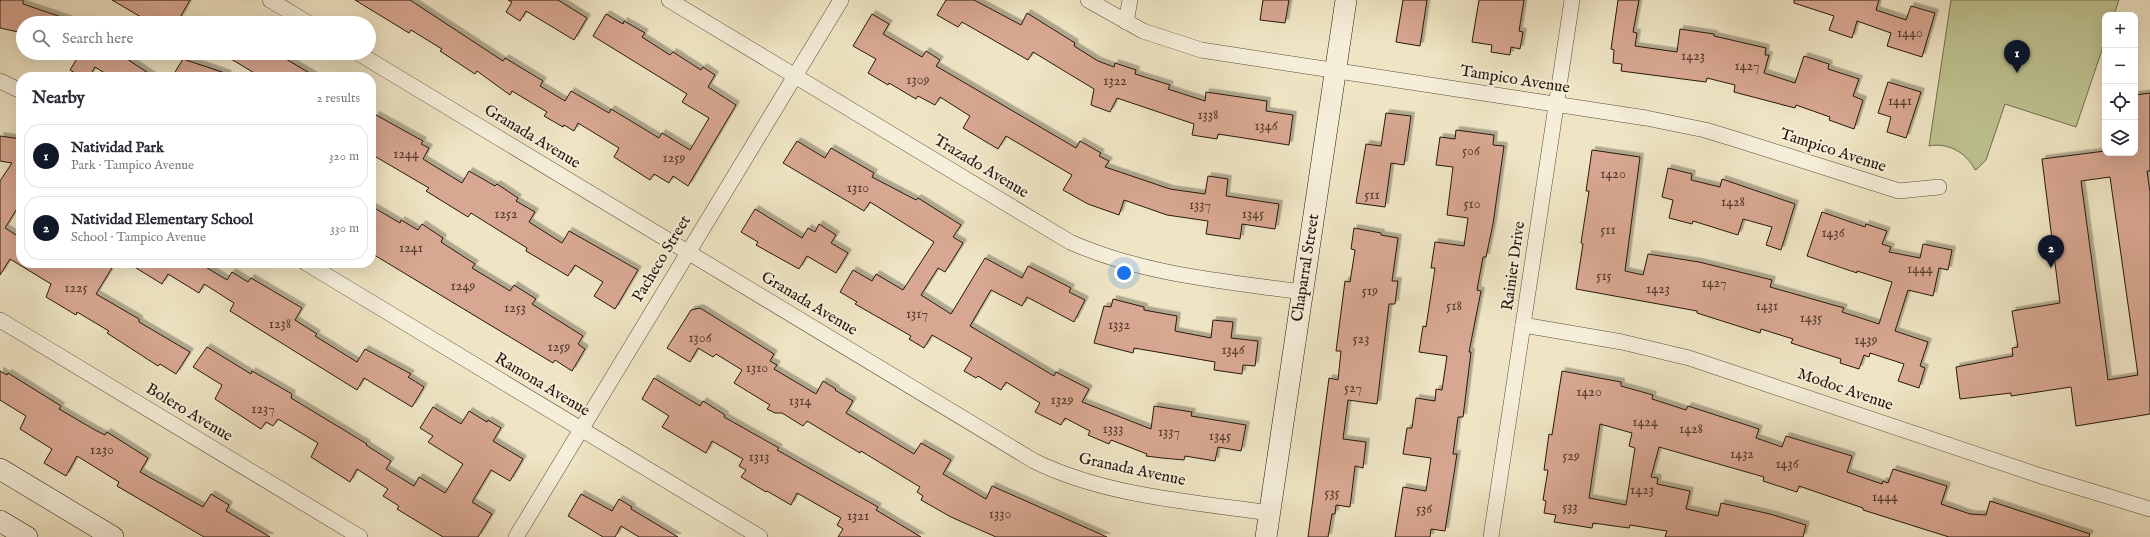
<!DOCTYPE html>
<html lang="en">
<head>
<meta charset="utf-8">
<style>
	body { margin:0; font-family:"IM FELL English",serif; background:#f2f2f3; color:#2b2b33 }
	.controls { position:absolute; right:12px; top:12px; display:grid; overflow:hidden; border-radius:8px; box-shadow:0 4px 16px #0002 }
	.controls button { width:36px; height:36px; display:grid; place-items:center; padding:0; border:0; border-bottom:1px solid #e1e1e2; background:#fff; color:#2b2b33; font:20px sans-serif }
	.you { position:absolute; left:1124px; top:273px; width:14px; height:14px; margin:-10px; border:3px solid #fff; border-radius:50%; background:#1a73e8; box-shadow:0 0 0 6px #1a73e833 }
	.badge { display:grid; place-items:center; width:26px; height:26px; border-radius:50%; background:#111827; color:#fff; font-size:13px; font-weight:700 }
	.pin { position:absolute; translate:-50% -33px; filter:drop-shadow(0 1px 2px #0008) }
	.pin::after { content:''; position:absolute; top:21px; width:14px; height:12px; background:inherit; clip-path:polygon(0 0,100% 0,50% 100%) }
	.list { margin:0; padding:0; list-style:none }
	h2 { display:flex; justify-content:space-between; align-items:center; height:52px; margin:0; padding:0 16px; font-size:17px }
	h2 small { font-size:13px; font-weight:400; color:#7c7c81 }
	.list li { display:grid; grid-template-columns:26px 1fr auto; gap:12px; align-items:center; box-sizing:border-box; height:64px; margin:0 8px 8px; padding:0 8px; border:1px solid #e1e1e2; border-radius:16px }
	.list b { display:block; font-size:15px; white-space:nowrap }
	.list p { margin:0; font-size:13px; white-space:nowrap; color:#7c7c81 }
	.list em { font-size:13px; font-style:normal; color:#7c7c81 }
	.icon { flex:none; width:22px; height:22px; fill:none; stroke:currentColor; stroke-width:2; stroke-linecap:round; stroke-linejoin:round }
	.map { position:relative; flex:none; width:2150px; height:537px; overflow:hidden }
	.search { position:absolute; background:#fff; box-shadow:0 4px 16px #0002; left:16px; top:16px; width:360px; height:44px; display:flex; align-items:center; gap:10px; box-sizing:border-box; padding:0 14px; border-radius:22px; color:#7c7c81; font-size:15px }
	.panel { position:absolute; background:#fff; box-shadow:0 4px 16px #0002; left:16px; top:72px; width:360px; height:196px; border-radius:16px }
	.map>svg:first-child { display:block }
	.green { fill:#bec391; stroke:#726e4e }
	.building { fill:#d8a791; stroke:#27180c; fill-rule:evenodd; filter:url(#shadow) }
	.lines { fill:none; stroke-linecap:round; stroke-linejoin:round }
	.street-casing { stroke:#594b3a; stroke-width:16 }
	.secondary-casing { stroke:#27180c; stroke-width:22 }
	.street { stroke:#f5eed9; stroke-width:15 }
	.secondary { stroke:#f5eed9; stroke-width:21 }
	.labels { text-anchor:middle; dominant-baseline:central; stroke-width:4; stroke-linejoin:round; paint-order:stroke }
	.number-label { font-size:14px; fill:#533c2d }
	.street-label { font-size:16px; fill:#27180c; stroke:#f5eed9 }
</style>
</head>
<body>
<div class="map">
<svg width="2150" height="537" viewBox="0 0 2150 537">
	<defs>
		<filter id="shadow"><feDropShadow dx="3.5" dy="-3.5" stdDeviation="0" flood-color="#0004"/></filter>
	</defs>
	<rect width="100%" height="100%" fill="#efe5c4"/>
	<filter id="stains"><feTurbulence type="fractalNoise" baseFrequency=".005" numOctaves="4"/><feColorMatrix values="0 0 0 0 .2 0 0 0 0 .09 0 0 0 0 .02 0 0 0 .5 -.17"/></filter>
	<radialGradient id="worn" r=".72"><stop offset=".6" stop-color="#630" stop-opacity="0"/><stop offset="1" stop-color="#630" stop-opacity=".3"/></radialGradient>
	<path class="green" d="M 1951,0 L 2119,0 L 2114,15 L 2105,15 L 2105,41 L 2076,127 L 2005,104 L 1986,160 L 1977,169 L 1975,170 C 1967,153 1948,142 1929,146 Z"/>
	<g class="building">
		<polygon points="0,0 23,0 23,4 70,20 69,23 23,23 23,33 0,28"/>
		<polygon points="112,0 190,0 177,23 151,23"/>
		<polygon points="355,0 410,0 503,61 505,58 543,81 540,86 565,101 571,91 609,113 611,109 659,138 662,133 690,150 709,118 682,102 687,94 593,36 606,14 623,24 624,21 645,33 642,37 670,55 673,52 701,70 703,67 715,75 708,87 736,105 688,186 673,176 669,183 654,174 650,180 614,157 619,148 578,123 574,131 564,125 563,127 544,116 547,112 512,91 510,95 477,71 475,74 440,51 442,49 411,30 409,33"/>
		<polygon points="508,0 558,0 587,18 574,40 526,11 520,21 506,12 512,2"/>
		<polygon points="946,0 974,0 1021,25 1027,13 1075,43 1074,46 1098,61 1114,67 1115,63 1136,70 1135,74 1170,85 1168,89 1205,101 1206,92 1267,101 1266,111 1293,115 1289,145 1218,134 1217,139 1192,135 1194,124 1117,98 1110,112 1091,105 1094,89 1033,52 1028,60 962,22 958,27 937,15"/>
		<polygon points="1263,0 1289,0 1285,23 1260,20"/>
		<polygon points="1403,0 1427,0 1420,46 1396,42"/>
		<polygon points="1479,0 1524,0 1519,31 1523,32 1520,49 1511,47 1510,55 1491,52 1492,45 1472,42"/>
		<polygon points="1618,0 1639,0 1633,32 1637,33 1635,46 1677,52 1680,29 1714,34 1714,36 1766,48 1765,55 1769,55 1764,73 1795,83 1804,56 1829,64 1828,69 1859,79 1853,96 1863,100 1854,129 1829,120 1830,117 1796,105 1795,108 1734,92 1735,85 1707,78 1706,82 1621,71 1622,64 1613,63 1614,50 1611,49"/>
		<polygon points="1794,0 1879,0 1876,10 1906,20 1911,6 1935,13 1922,57 1887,46 1891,33 1857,21 1852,38 1829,30 1834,16 1794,3"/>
		<polygon points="872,14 889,24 883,34 922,57 926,51 940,60 936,66 1076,148 1080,141 1101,153 1099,156 1109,161 1105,167 1170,189 1205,194 1208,176 1228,179 1226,196 1279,204 1275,229 1242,224 1240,239 1206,234 1208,221 1167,215 1124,200 1119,215 1088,204 1063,190 1072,175 1006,136 998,149 963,128 970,116 940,97 935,105 918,96 916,99 889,83 888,85 868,73 876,59 853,46"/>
		<polygon points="71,53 118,53 154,77 111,77 95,67 89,77 82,77 70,70 78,57"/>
		<polygon points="221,53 276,53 316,77 261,77"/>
		<polygon points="183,59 228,74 227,77 172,77"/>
		<polygon points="1888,82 1921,92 1906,138 1887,132 1891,117 1878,113"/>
		<path d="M 2150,93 L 2150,171 L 2147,171 L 2150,192 L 2150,414 L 2076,426 L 2071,387 L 2011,396 L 2011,393 L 1960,399 L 1956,367 L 2013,356 L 2012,348 L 2018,347 L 2012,311 L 2060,303 L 2042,159 L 2105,151 L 2105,153 L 2135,153 L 2135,95 ZM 2110,177 L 2138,375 L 2108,380 L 2081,181 Z"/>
		<polygon points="1386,113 1411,116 1404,165 1391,163 1385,207 1356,203 1366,144 1381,146"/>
		<polygon points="376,115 423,141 421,144 429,148 423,159 462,183 469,171 495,186 497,184 518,198 516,201 535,212 529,222 562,243 569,231 638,270 615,309 594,296 603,282 575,265 568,276 526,251 527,248 471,213 468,217 426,191 429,188 371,154 371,123"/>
		<polygon points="1456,130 1494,135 1493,145 1504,146 1493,224 1486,257 1483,257 1477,290 1481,291 1469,352 1471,352 1463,417 1458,417 1453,454 1457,454 1445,531 1431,529 1430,537 1395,537 1403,487 1426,491 1431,458 1403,454 1407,428 1412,428 1416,398 1435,401 1436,389 1442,390 1447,356 1419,352 1423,326 1426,327 1435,268 1431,268 1435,242 1464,246 1468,218 1447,215 1453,167 1436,165 1440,137 1455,139"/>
		<polygon points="0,136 21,139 21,202 5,228 21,238 21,263 115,263 96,294 139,319 139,322 190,352 176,374 160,364 158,366 107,333 109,331 77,312 76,315 46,297 51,284 10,259 0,275 0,181 12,163 0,161"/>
		<polygon points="797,141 825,158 831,148 874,173 872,177 916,200 918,198 961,225 953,237 963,243 945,272 938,268 921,295 951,314 985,258 1022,278 1028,266 1071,288 1069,292 1085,300 1074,322 1027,297 1022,306 991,290 970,326 1054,376 1056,372 1089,389 1082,402 1151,429 1154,406 1192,412 1191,416 1246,425 1241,451 1218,447 1215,461 1185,456 1184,460 1162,458 1146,456 1147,454 1111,440 1109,444 1088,435 1090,431 1065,418 1061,425 1035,412 1040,403 1006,382 1001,390 978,376 976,378 964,371 972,358 932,335 924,348 909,339 911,336 855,304 857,302 840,292 853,270 872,281 876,274 903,290 934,242 870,202 864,211 783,163"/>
		<polygon points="1592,150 1640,157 1625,271 1643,275 1648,254 1699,262 1772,280 1770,287 1844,308 1842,312 1879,324 1892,282 1857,271 1857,273 1807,256 1822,212 1865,227 1866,224 1887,231 1882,244 1891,247 1889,252 1920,258 1923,244 1952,250 1948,270 1939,268 1933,296 1908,290 1895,331 1928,342 1920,366 1925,368 1919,388 1898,381 1904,364 1870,353 1869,357 1864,355 1859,369 1840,363 1841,359 1791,343 1793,339 1761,329 1760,333 1697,313 1697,311 1576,289 1583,244 1581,243 1589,191 1586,191"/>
		<polygon points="1668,168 1692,174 1691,180 1720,187 1722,179 1795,204 1781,250 1766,245 1772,227 1743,219 1738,235 1693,221 1692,224 1669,218 1673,200 1662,197"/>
		<polygon points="371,206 400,223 401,220 418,230 422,224 443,238 441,242 475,264 472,268 510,291 514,285 536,299 532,304 583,336 578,344 585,349 572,371 555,360 553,363 371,253"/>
		<polygon points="755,209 802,238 808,228 815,232 819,224 836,235 831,243 848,253 836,273 807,256 799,269 756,245 758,242 741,232"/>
		<polygon points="1354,228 1381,233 1381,235 1398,238 1392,281 1398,281 1395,304 1389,304 1377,404 1348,400 1343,439 1366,442 1363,468 1355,466 1350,507 1336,505 1335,514 1332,514 1328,537 1308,537 1329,378 1338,380 1341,351 1336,351 1345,281 1350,282 1355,250 1351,249"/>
		<polygon points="128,263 199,263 227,280 232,272 248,282 251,278 302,308 295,320 317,334 315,336 357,362 365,349 411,374 408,377 424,387 412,407 364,378 357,390 230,311 234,303 204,284 199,293 168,274 162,284"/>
		<polygon points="1113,299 1144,307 1144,310 1177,316 1175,331 1211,338 1213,320 1233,322 1231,338 1258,341 1255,366 1243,365 1242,374 1214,370 1215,362 1134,348 1133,353 1094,343 1104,306 1111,307"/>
		<polygon points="700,308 774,354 770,361 777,365 774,369 816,394 823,381 836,389 835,390 853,401 846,413 914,454 921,443 951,460 943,474 986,499 992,486 1107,537 996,537 951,517 921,500 923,496 917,492 920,487 861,451 860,453 807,421 803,426 782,413 775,413 767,409 770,405 734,383 742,370 716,354 713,357 698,348 690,362 667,348 691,310"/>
		<polygon points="207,347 251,374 252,371 292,394 291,398 367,444 366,445 391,461 386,469 414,486 419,477 445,493 463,464 428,442 433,436 420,428 433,407 461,424 469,411 487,422 488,420 501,428 493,441 523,459 510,481 491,470 472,502 492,514 478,537 443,537 397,509 399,506 383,496 388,489 357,469 350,482 311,457 318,443 278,419 273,426 266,422 261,429 215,399 222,385 193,367"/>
		<polygon points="0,371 7,375 8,373 61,406 59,409 95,430 105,435 107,432 148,458 140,472 203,507 211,494 229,505 226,511 270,537 204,537 117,486 119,482 77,456 66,476 44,463 52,449 20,429 26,416 0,400"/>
		<path d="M 1562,371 L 1621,382 L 1621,386 L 1653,395 L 1652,399 L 1686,410 L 1688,406 L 1759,429 L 1756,438 L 1782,447 L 1786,436 L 1852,456 L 1847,472 L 1882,484 L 1883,481 L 1888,483 L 1893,469 L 1947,486 L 1941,504 L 1970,514 L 1986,515 L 1990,501 L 2090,534 L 2089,537 L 1949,537 L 1863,510 L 1863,508 L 1799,486 L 1797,492 L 1763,481 L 1764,477 L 1659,447 L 1651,477 L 1658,478 L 1657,484 L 1690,491 L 1686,509 L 1718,516 L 1721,503 L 1770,514 L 1806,525 L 1803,537 L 1665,537 L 1667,531 L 1630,525 L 1629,528 L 1593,523 L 1592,528 L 1554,522 L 1556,515 L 1544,513 L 1546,501 L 1543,500 L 1548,470 L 1544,470 L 1549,434 L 1552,435 ZM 1600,424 L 1632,433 L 1629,446 L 1635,448 L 1626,505 L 1589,498 Z"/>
		<polygon points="654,378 700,406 703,401 725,415 724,417 779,448 777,450 878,507 876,510 921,537 838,537 843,529 837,525 841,518 797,493 791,505 767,491 766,492 741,477 746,470 739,466 743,459 712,441 706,453 662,427 669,416 642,399"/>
		<polygon points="581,494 612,511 619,499 632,507 631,509 678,537 639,537 621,526 615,537 603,537 568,516"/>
	</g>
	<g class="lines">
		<defs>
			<g id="street">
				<polyline points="270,0 308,23"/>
				<path d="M 669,0 L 1070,242 C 1145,275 1222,281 1302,292"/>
				<polyline points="1088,0 1143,31 1201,50 1646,118 1705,130 1738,140 1899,191 1939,187"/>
				<polyline points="1126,22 1130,0"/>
				<path d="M 358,53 L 1034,461 C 1105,496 1192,502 1270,513"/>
				<polyline points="0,81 21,91"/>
				<polyline points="306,263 760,537"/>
				<polyline points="0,320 360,537"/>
				<polyline points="1523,325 1622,342 1689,358 2041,476 2150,509"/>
				<polyline points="516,537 841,0"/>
				<polyline points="1491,537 1572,0"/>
			</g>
			<g id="secondary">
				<polyline points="0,469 113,537"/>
				<polyline points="0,521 27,537"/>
				<polyline points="1266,537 1346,0"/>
			</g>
		</defs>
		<use href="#street" class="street-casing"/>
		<use href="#secondary" class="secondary-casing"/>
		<use href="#street" class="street"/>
		<use href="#secondary" class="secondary"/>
	</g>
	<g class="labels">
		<g class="number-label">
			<text x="1910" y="33">1440</text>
			<text x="1693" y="56">1423</text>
			<text x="1747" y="66">1427</text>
			<text x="918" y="80">1309</text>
			<text x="1115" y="81">1322</text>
			<text x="1900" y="101">1441</text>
			<text x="1208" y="115">1338</text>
			<text x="1266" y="126">1346</text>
			<text x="1471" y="151">506</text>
			<text x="406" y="154">1244</text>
			<text x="674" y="158">1259</text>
			<text x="1613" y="174">1420</text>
			<text x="858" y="188">1310</text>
			<text x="1372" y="195">511</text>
			<text x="1733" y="202">1428</text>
			<text x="1472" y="204">510</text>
			<text x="1200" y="205">1337</text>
			<text x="506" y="214">1252</text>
			<text x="1253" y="214">1345</text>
			<text x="1608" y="230">511</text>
			<text x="1833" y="233">1436</text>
			<text x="411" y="248">1241</text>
			<text x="1920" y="269">1444</text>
			<text x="1604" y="276">515</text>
			<text x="1714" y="283">1427</text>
			<text x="463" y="286">1249</text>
			<text x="76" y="288">1225</text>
			<text x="1658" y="289">1423</text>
			<text x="1370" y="291">519</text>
			<text x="1454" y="306">518</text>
			<text x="1767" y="306">1431</text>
			<text x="515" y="308">1253</text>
			<text x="917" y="314">1317</text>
			<text x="1811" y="318">1435</text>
			<text x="280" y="324">1238</text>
			<text x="1119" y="325">1332</text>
			<text x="700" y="338">1306</text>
			<text x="1361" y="339">523</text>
			<text x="1866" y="340">1439</text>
			<text x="559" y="347">1259</text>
			<text x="1233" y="350">1346</text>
			<text x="757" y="368">1310</text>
			<text x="1353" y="388">527</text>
			<text x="1589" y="392">1420</text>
			<text x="1062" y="400">1329</text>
			<text x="800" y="401">1314</text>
			<text x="263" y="409">1237</text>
			<text x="1645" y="422">1424</text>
			<text x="1113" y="429">1333</text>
			<text x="1691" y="429">1428</text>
			<text x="1169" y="432">1337</text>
			<text x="1220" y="436">1345</text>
			<text x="102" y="450">1230</text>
			<text x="1742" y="454">1432</text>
			<text x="1571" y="456">529</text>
			<text x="759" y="457">1313</text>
			<text x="1787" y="464">1436</text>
			<text x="1642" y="490">1423</text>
			<text x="1332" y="493">535</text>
			<text x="1885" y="497">1444</text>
			<text x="1570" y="507">533</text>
			<text x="1424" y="509">536</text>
			<text x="1000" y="514">1330</text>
			<text x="858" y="516">1321</text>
		</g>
		<g class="street-label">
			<text transform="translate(1515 80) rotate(9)">Tampico Avenue</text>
			<text transform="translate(532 137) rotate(31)">Granada Avenue</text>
			<text transform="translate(1833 151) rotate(18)">Tampico Avenue</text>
			<text transform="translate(981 167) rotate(31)">Trazado Avenue</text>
			<text transform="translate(662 259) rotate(-59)">Pacheco Street</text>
			<text transform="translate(1514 266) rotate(-82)">Rainier Drive</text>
			<text transform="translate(1306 268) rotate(-81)">Chaparral Street</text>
			<text transform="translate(809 304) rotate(31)">Granada Avenue</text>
			<text transform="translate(542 385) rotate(31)">Ramona Avenue</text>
			<text transform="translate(1845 390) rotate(19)">Modoc Avenue</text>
			<text transform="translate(189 413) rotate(31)">Bolero Avenue</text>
			<text transform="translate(1132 470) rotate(12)">Granada Avenue</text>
		</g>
	</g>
	<rect width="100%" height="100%" filter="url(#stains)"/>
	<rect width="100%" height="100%" fill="url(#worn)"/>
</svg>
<div class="controls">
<button>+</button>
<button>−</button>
<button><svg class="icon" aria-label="locate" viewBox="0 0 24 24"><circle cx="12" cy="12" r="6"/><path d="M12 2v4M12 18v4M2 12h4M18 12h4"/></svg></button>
<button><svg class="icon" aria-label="layers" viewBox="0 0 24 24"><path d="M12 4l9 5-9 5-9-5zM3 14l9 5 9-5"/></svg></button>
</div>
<div class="you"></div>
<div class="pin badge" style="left:2017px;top:73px">1</div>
<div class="pin badge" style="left:2051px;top:268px">2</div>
<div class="search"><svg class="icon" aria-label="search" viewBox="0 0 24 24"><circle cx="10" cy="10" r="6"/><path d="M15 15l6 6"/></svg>Search here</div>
<section class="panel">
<h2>Nearby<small>2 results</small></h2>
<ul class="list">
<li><span class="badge">1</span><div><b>Natividad Park</b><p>Park · Tampico Avenue</p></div><em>320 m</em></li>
<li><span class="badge">2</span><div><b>Natividad Elementary School</b><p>School · Tampico Avenue</p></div><em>330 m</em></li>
</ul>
</section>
</div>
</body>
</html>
